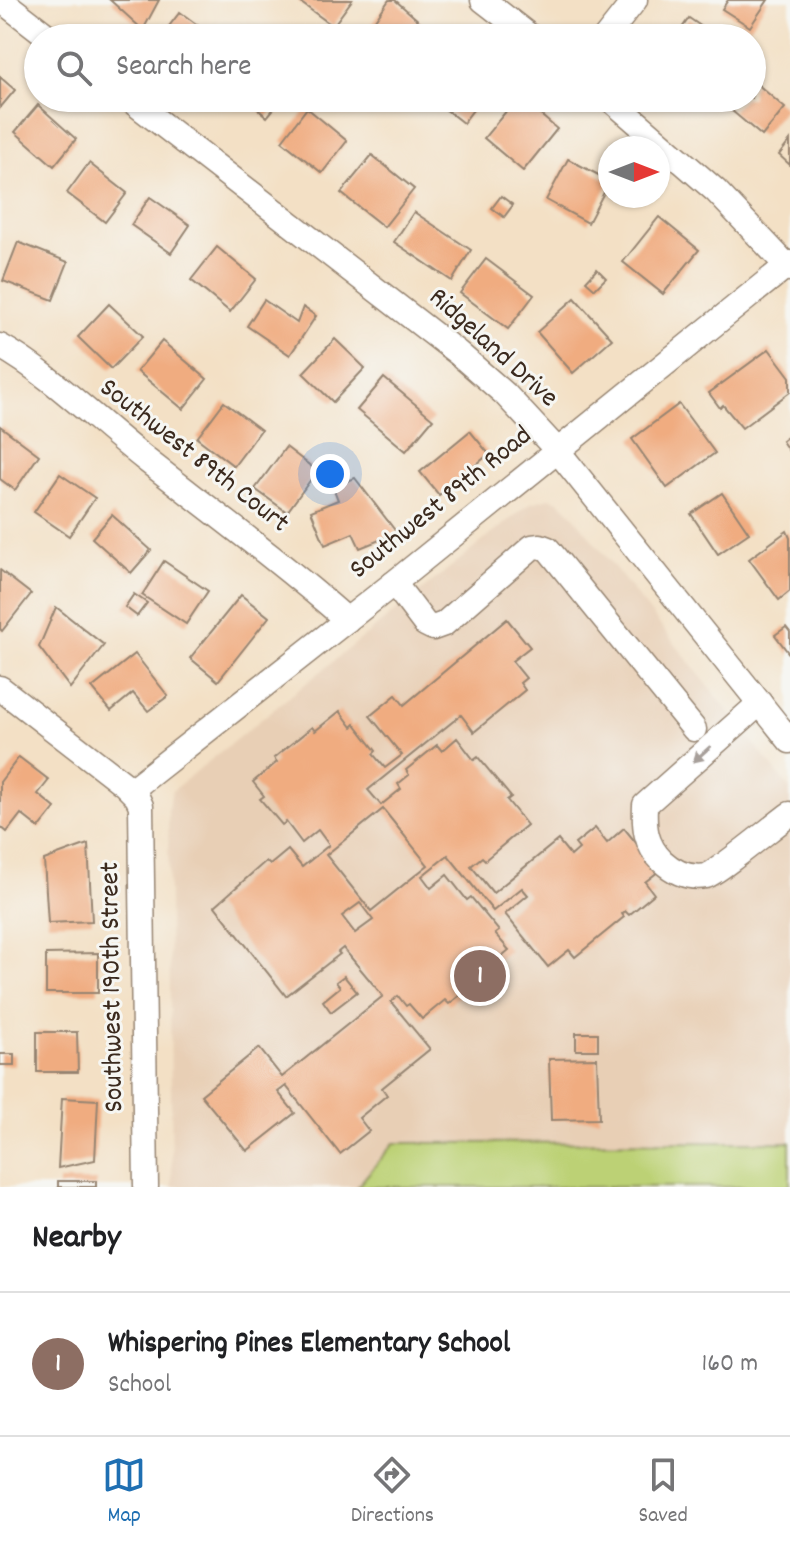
<!DOCTYPE html>
<html lang="en">
<head>
<meta charset="utf-8">
<style>
	body { margin:0; font-family:Dekko,sans-serif; background:#f6f6f6; color:#202124 }
	.compass { position:absolute; left:598px; top:136px; width:72px; height:72px; border-radius:50%; background:#fff; box-shadow:0 2px 6px #0004; rotate:90deg }
	.you { position:absolute; left:330px; top:474px; width:28px; height:28px; margin:-20px; border:6px solid #fff; border-radius:50%; background:#1a73e8; box-shadow:0 0 0 12px #1a73e833 }
	.badge { display:grid; place-items:center; width:52px; height:52px; border-radius:50%; background:#1f6fb2; color:#fff; font-size:26px; font-weight:700 }
	.pin { position:absolute; translate:-50% -50%; border:4px solid #fff; box-shadow:0 2px 8px #0006 }
	.list { margin:0; padding:0; list-style:none }
	h2 { display:flex; justify-content:space-between; align-items:center; height:104px; margin:0; padding:0 32px; font-size:34px }
	h2 small { font-size:26px; font-weight:400; color:#757577 }
	.list li { display:grid; grid-template-columns:52px 1fr auto; gap:24px; align-items:center; box-sizing:border-box; height:144px; padding:0 32px; border-top:2px solid #e0e0e0 }
	.list b { display:block; font-size:30px; white-space:nowrap }
	.list p { margin:0; font-size:26px; white-space:nowrap; color:#757577 }
	.list em { font-size:26px; font-style:normal; color:#757577 }
	.icon { flex:none; width:44px; height:44px; fill:none; stroke:currentColor; stroke-width:2; stroke-linecap:round; stroke-linejoin:round }
	.map { position:relative; flex:none; width:790px; height:1187px; overflow:hidden }
	.search { position:absolute; background:#fff; box-shadow:0 2px 6px #0004; left:24px; right:24px; top:24px; height:88px; display:flex; align-items:center; gap:20px; box-sizing:border-box; padding:0 28px; border-radius:44px; color:#757577; font-size:30px }
	.sheet { height:248px; background:#fff }
	nav { display:flex; justify-content:space-around; align-items:center; box-sizing:border-box; height:112px; border-top:2px solid #e0e0e0; background:#fff; font-size:22px; color:#757577 }
	nav a { display:grid; justify-items:center; gap:4px }
	nav .on { color:#1f6fb2 }
	.map>svg:first-child { display:block }
	.built { fill:#e8cfb5 }
	.green { fill:#bcd174; stroke:#7c7e49; stroke-width:2 }
	.building { fill:#f0ac80; fill-rule:evenodd }
	.lines { fill:none; stroke-linecap:round; stroke-linejoin:round }
	.minor-casing { stroke:#978572; stroke-width:27 }
	.minor { stroke:#fff; stroke-width:24 }
	.oneway { fill:#a79f9a }
	.labels { text-anchor:middle; dominant-baseline:central; stroke-width:6; stroke-linejoin:round; paint-order:stroke }
	.street-label { font-size:28px; fill:#3b2a1e; stroke:#f6f6f2 }
</style>
</head>
<body>
<div class="map">
<svg width="790" height="1187" viewBox="0 0 790 1187">
	<rect width="100%" height="100%" fill="#f6f6f2"/>
	<filter id="ink" filterUnits="userSpaceOnUse"><feTurbulence type="fractalNoise" baseFrequency=".0125" numOctaves="2"/><feDisplacementMap in="SourceGraphic" scale="16" xChannelSelector="R" yChannelSelector="G"/><feConvolveMatrix kernelMatrix="1 2 1 2 8 2 1 2 1" color-interpolation-filters="sRGB"/></filter>
	<filter id="wash" filterUnits="userSpaceOnUse"><feTurbulence type="fractalNoise" baseFrequency=".006" numOctaves="4" result="noise"/><feDisplacementMap in="SourceGraphic" scale="32" xChannelSelector="R" yChannelSelector="G"/><feGaussianBlur stdDeviation="1.8" result="paint"/><feColorMatrix in="noise" values="0 0 0 0 0 0 0 0 0 0 0 0 0 0 0 0 0 1.4 0 .05"/><feComposite in="paint" operator="in"/></filter>
	<g filter="url(#wash)">
		<rect width="100%" height="100%" fill="#f3e0c5"/>
		<polygon class="built" points="549,498 559,501 569,510 790,789 790,1142 394,1143 357,1187 172,1187 168,809 172,791 523,509 531,503"/>
		<polygon class="green" points="790,1142 790,1187 357,1187 394,1143"/>
		<g id="blocks">
			<g class="building">
				<polygon points="110,0 159,0 143,30"/>
				<polygon points="297,0 352,0 333,26"/>
				<polygon points="389,0 395,0 436,36 434,38 375,38 368,30"/>
				<polygon points="728,0 768,0 750,27 722,9"/>
				<polygon points="180,12 215,38 160,38"/>
				<polygon points="689,18 718,38 675,38"/>
				<polygon points="0,77 15,90 0,108"/>
				<polygon points="756,83 785,108 762,136 732,111 744,98 752,98 752,88"/>
				<polygon points="245,98 283,98 267,117"/>
				<polygon points="431,98 482,98 463,123"/>
				<polygon points="517,98 521,98 557,129 523,171 484,138"/>
				<polygon points="38,105 76,139 54,166 15,132"/>
				<polygon points="307,108 347,141 322,173 282,141"/>
				<polygon points="790,141 790,165 779,155"/>
				<polygon points="372,155 414,189 384,227 341,193"/>
				<polygon points="568,159 610,181 588,223 546,200"/>
				<polygon points="89,163 127,193 105,222 67,193"/>
				<polygon points="501,196 513,205 504,217 492,208"/>
				<polygon points="150,197 190,225 171,253 131,225"/>
				<polygon points="414,212 471,250 452,281 394,242"/>
				<polygon points="659,217 699,250 663,294 623,262"/>
				<polygon points="18,242 68,262 53,300 3,281"/>
				<polygon points="217,247 256,279 230,312 191,280"/>
				<polygon points="486,259 534,295 508,329 460,293"/>
				<polygon points="597,269 606,278 595,289 586,281"/>
				<polygon points="575,298 612,339 573,373 537,332"/>
				<polygon points="264,300 297,323 303,307 316,316 290,355 247,326"/>
				<polygon points="109,304 143,336 111,369 78,337"/>
				<polygon points="335,339 365,368 333,402 303,373"/>
				<polygon points="162,341 207,379 183,409 137,371"/>
				<polygon points="769,349 790,377 790,392 742,428 723,405 720,408 709,393"/>
				<polygon points="384,378 433,419 406,451 357,410"/>
				<polygon points="224,402 261,430 234,466 197,438"/>
				<polygon points="679,404 715,453 667,488 632,439"/>
				<polygon points="0,426 39,455 15,490 0,479"/>
				<polygon points="470,431 489,454 439,495 420,472"/>
				<polygon points="790,435 790,453 782,441"/>
				<polygon points="286,447 317,471 287,512 255,489"/>
				<polygon points="60,474 95,498 69,536 34,512"/>
				<polygon points="355,478 397,533 360,548 353,533 325,545 311,511 338,500 333,487"/>
				<polygon points="722,493 749,533 718,554 691,514"/>
				<polygon points="112,515 151,550 131,573 92,538"/>
				<polygon points="787,531 790,538 790,591 779,600 749,559"/>
				<polygon points="164,561 208,591 186,624 142,595"/>
				<polygon points="0,570 31,594 2,631 0,629"/>
				<polygon points="134,594 147,603 137,616 125,607"/>
				<polygon points="241,595 269,617 218,681 190,658"/>
				<polygon points="56,607 104,645 70,688 39,647"/>
				<path d="M 507,619 L 530,647 L 512,661 L 526,678 L 520,683 L 525,690 L 474,732 L 461,715 L 368,790 L 381,805 L 401,789 L 398,784 L 409,775 L 406,770 L 437,745 L 442,751 L 457,738 L 474,760 L 478,757 L 511,797 L 507,800 L 527,825 L 485,860 L 482,857 L 471,866 L 493,893 L 558,840 L 571,856 L 579,849 L 575,844 L 595,828 L 607,843 L 624,828 L 659,871 L 645,882 L 654,894 L 629,915 L 625,911 L 622,914 L 624,917 L 575,957 L 569,950 L 548,967 L 505,914 L 528,895 L 522,888 L 493,911 L 448,855 L 422,876 L 431,888 L 447,875 L 467,900 L 471,897 L 499,931 L 495,934 L 509,950 L 485,970 L 488,973 L 449,1004 L 445,1000 L 422,1019 L 409,1004 L 406,1006 L 398,996 L 391,1002 L 430,1049 L 382,1088 L 387,1095 L 359,1118 L 369,1131 L 340,1154 L 286,1086 L 278,1092 L 295,1113 L 247,1151 L 201,1095 L 259,1048 L 282,1077 L 383,996 L 343,948 L 338,952 L 340,954 L 286,996 L 215,906 L 266,861 L 270,865 L 288,850 L 302,867 L 329,845 L 318,830 L 302,843 L 286,822 L 282,825 L 260,799 L 264,796 L 253,782 L 277,762 L 274,758 L 312,727 L 315,731 L 340,711 L 352,727 L 355,724 L 376,751 L 373,754 L 385,768 L 402,755 L 370,716 L 396,695 L 404,705 ZM 383,809 L 428,865 L 371,911 L 326,855 ZM 360,903 L 373,920 L 355,933 L 342,916 Z"/>
				<polygon points="786,627 790,632 790,655 775,635"/>
				<polygon points="135,654 168,696 148,711 133,693 111,711 92,688"/>
				<polygon points="19,757 49,780 38,794 55,808 39,828 21,814 7,832 0,826 0,782"/>
				<polygon points="88,844 92,921 48,923 44,860"/>
				<polygon points="98,953 98,993 46,993 46,954"/>
				<polygon points="344,976 357,992 331,1012 323,1001 340,987 336,982"/>
				<polygon points="37,1032 77,1032 78,1072 37,1072"/>
				<rect x="576" y="1033" width="22" height="17"/>
				<rect x="0" y="1054" width="14" height="11"/>
				<polygon points="597,1058 599,1119 551,1120 549,1059"/>
				<polygon points="62,1098 98,1100 95,1160 58,1168"/>
				<rect x="58" y="1181" width="38" height="6"/>
			</g>
		</g>
	</g>
	<g filter="url(#ink)">
		<use href="#blocks" fill-opacity="0" stroke="#978572" stroke-width="2"/>
		<g class="lines">
			<defs>
				<g id="minor">
					<polyline points="1,0 50,38"/>
					<polyline points="483,0 532,38"/>
					<polyline points="605,38 635,0"/>
					<polyline points="128,98 458,353 505,394 557,450 790,741"/>
					<polyline points="609,98 716,191 790,269"/>
					<path d="M 0,346 C 49,373 100,424 145,459 C 213,512 282,563 347,620"/>
					<polyline points="394,583 425,624 433,628 444,624 532,547 540,546 548,549 694,729"/>
					<polyline points="0,688 124,784 137,797 141,806 146,1187"/>
					<path d="M 760,703 L 645,805 C 644,827 645,844 662,861 C 674,872 688,879 706,876 C 717,873 776,824 790,814"/>
					<polyline points="131,790 394,583 790,263"/>
				</g>
			</defs>
			<use href="#minor" class="minor-casing"/>
			<use href="#minor" class="minor"/>
		</g>
		<defs><path id="oneway-solid" d="M-6-.8H1V-3.2L6.5 0L1 3.2V.8H-6Z" transform="scale(2)"/></defs>
		<use class="oneway" href="#oneway-solid" transform="translate(702 754) rotate(138)"/>
	</g>
	<g class="labels">
		<g class="street-label">
			<text transform="translate(492 349) rotate(42)">Ridgeland Drive</text>
			<text transform="translate(193 457) rotate(38)">Southwest 89th Court</text>
			<text transform="translate(442 504) rotate(-39)">Southwest 89th Road</text>
			<text transform="translate(114 987) rotate(-91)">Southwest 190th Street</text>
		</g>
	</g>
</svg>
<svg class="compass" viewBox="-18 -18 36 36"><path d="M0-13l5 13h-10z" fill="#e53935"/><path d="M0 13l5-13h-10z" fill="#757577"/></svg>
<div class="you"></div>
<div class="pin badge" style="left:480px;top:976px;background:#8d6e63">1</div>
<div class="search"><svg class="icon" aria-label="search" viewBox="0 0 24 24"><circle cx="10" cy="10" r="6"/><path d="M15 15l6 6"/></svg>Search here</div>
</div>
<section class="sheet">
<h2>Nearby<small></small></h2>
<ul class="list">
<li><span class="badge" style="background:#8d6e63">1</span><div><b>Whispering Pines Elementary School</b><p>School</p></div><em>160 m</em></li>
</ul>
</section>
<nav>
<a class="on"><svg class="icon" aria-label="map" viewBox="0 0 24 24"><path d="M3 6l6-2 6 2 6-2v14l-6 2-6-2-6 2zM9 4v14M15 6v14"/></svg>Map</a>
<a><svg class="icon" aria-label="directions" viewBox="0 0 24 24"><path d="M12 3l9 9-9 9-9-9zM9 14v-3h6M13 9l2 2-2 2"/></svg>Directions</a>
<a><svg class="icon" aria-label="saved" viewBox="0 0 24 24"><path d="M7 4h10v16l-5-4-5 4z"/></svg>Saved</a>
</nav>
</body>
</html>
